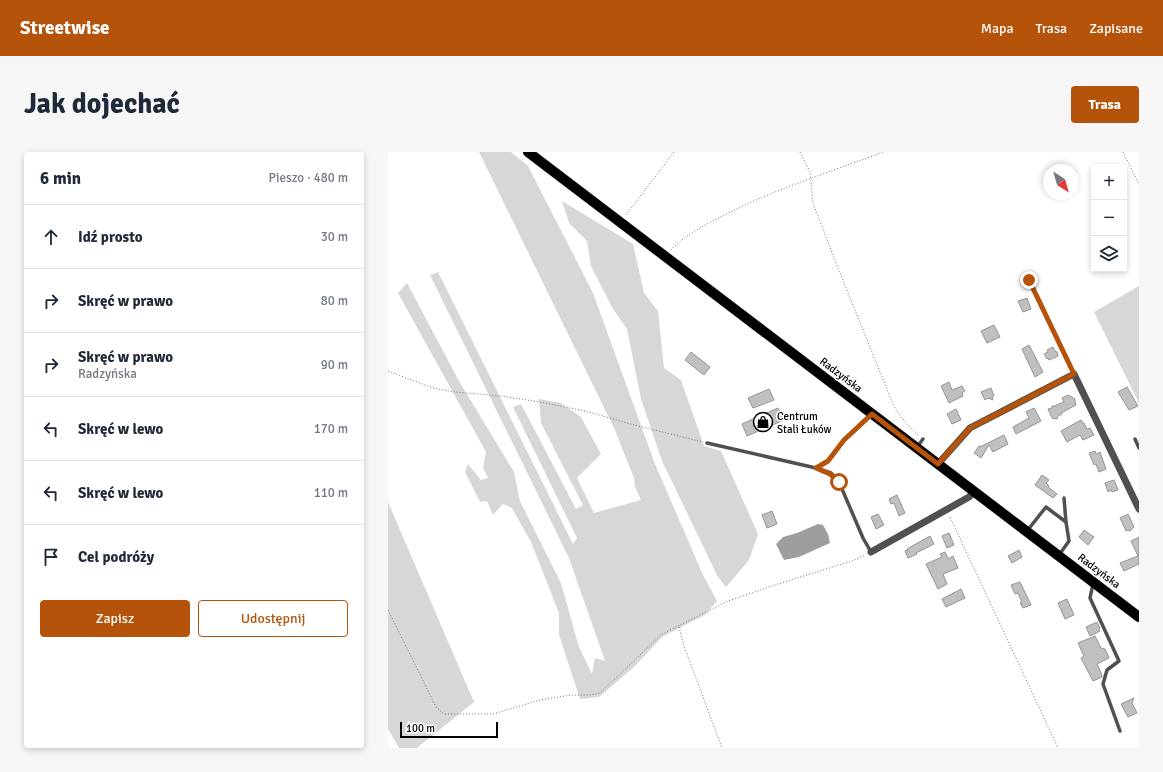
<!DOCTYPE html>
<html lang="pl">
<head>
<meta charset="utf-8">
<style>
	body { margin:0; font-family:Signika,sans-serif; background:#f6f6f7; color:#1f2937 }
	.controls { position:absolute; right:12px; top:12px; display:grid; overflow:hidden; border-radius:4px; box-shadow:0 2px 6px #0003 }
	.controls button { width:36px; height:36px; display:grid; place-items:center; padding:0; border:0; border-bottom:1px solid #e0e1e3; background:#fff; color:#1f2937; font:20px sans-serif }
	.compass { position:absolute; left:655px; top:12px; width:36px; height:36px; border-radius:50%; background:#fff; box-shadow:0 2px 6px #0003; rotate:143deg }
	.scale { position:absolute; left:12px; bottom:10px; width:98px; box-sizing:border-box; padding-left:4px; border:2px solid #000; border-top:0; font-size:11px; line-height:14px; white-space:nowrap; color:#000; -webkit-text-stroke:3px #fff; paint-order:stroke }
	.stop { position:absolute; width:12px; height:12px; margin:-9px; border:3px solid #b45309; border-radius:50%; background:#fff }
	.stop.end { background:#b45309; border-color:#fff; box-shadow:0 1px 4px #0008 }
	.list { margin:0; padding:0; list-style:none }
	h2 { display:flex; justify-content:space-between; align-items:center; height:52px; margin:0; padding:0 16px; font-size:17px }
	h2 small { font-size:13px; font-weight:400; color:#747a83 }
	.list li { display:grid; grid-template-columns:26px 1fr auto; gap:12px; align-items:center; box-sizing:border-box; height:64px; padding:0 16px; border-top:1px solid #e0e1e3 }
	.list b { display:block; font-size:15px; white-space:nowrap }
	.list p { margin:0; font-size:13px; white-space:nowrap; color:#747a83 }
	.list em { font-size:13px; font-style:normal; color:#747a83 }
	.actions { display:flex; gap:8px; padding:12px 16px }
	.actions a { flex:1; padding:9px 0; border:1px solid #b45309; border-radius:4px; text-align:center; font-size:14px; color:#b45309 }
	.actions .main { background:#b45309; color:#fff }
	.icon { flex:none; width:22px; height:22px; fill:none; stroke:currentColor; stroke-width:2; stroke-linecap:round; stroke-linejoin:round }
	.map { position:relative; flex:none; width:751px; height:596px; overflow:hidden; border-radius:4px }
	header { display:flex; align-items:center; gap:24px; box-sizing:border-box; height:56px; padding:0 20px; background:#b45309; color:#fff }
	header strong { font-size:19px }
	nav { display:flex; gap:22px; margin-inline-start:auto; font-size:14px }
	.intro { display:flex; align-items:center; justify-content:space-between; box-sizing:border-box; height:96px; padding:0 24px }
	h1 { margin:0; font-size:28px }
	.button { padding:10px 18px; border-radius:4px; background:#b45309; color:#fff; font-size:14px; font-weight:700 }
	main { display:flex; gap:24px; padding:0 24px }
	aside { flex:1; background:#fff; border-radius:4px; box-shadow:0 2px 6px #0003 }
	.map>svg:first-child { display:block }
	.green { fill:#d7d7d7 }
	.water { fill:#9e9e9e }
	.building { fill:#c0c0c0; stroke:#949494 }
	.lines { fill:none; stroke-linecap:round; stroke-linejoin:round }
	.primary-casing { stroke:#dbdbdb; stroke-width:11 }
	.path { stroke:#727272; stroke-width:1; stroke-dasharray:1 2; stroke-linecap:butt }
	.lane { stroke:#505050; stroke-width:3.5 }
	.street { stroke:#505050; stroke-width:7 }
	.primary { stroke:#000; stroke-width:10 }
	.route { stroke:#b45309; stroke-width:5 }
	.labels { text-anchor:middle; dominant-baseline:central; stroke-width:3; stroke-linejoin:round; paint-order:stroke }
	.street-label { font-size:11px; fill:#000; stroke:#fff }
	.poi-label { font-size:11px; fill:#000; stroke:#fff; text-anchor:start }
</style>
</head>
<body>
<header>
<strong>Streetwise</strong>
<nav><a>Mapa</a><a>Trasa</a><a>Zapisane</a></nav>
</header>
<div class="intro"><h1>Jak dojechać</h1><a class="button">Trasa</a></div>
<main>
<aside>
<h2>6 min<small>Pieszo · 480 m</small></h2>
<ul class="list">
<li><svg class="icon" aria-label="ahead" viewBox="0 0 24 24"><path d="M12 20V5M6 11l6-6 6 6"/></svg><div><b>Idź prosto</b></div><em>30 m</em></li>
<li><svg class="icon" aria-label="right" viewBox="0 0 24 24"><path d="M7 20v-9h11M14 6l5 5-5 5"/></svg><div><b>Skręć w prawo</b></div><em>80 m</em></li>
<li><svg class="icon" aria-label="right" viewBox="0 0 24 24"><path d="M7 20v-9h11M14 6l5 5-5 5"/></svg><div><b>Skręć w prawo</b><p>Radzyńska</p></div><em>90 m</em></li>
<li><svg class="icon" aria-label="left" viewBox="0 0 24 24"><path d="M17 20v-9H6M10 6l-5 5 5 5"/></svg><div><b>Skręć w lewo</b></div><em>170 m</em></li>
<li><svg class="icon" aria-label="left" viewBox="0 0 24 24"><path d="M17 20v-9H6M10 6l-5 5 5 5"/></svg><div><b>Skręć w lewo</b></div><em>110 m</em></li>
<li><svg class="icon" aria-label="arrive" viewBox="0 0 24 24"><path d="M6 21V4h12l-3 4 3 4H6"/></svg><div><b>Cel podróży</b></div></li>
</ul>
<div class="actions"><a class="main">Zapisz</a><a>Udostępnij</a></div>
</aside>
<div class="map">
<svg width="751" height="596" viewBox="0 0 751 596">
	<rect width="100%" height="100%" fill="#fff"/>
	<g class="green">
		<polygon points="91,0 123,0 140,14 205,141 267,312 315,423 329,449 317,463 274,485 246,515 211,545 192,547 171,483 171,461 143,390 124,356 115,352 105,363 99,349 92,350 77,320 80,312 93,328 100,326 95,316 98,300 10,141 19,131 71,229 126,320 132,349 173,431 191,495 204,522 207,506 217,509 181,406 42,123 50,120 185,392 189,386 125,255 133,252 188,357 195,353 153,271 151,247 173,251 193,265 213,302 189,326 206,361 253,348 247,335 246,326 226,276"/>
		<polygon points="174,49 245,92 256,141 270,159 276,216 293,228 316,294 333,299 370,382 361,408 338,435 330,425 274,309 253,247 239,177 225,157 203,114 199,89 181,71"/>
		<polygon points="751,134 751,251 706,160"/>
		<polygon points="0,350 86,550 29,596 11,596 0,577"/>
	</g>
	<polygon class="water" points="430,372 435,373 440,382 442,391 411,405 396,408 388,392 395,385 409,381"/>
	<g class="building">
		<polygon points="639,146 643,157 635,160 630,149"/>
		<polygon points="606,173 612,185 599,191 593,179"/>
		<polygon points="641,193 655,220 647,225 634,197"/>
		<polygon points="665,195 667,199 669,200 670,204 661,208 660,206 659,207 656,202 660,200 659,198"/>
		<polygon points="303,200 322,215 316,223 297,208"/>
		<polygon points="561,230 564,238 574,234 577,239 574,241 575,244 561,251 553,234"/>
		<polygon points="739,235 750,254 741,258 730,240"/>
		<polygon points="603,236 606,244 604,245 605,248 600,246 597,248 593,240"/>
		<polygon points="381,237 386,248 365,256 360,246"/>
		<polygon points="680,243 687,247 687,249 688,253 673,261 674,262 670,264 669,267 664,266 660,257 664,256 664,254 666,254 676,250 674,246"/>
		<polygon points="390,256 396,268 359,284 354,272"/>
		<polygon points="646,256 653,269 628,282 625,275 641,266 638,260"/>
		<polygon points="568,257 573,268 564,272 559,262"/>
		<polygon points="693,268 695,271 696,271 699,277 702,276 706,283 695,288 692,283 679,290 673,279"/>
		<polygon points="616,283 620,292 605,300 601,293 593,306 586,301 591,294 594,294"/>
		<polygon points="707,299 708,302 712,300 718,317 711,320 708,312 706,313 701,301"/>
		<polygon points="654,323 661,328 658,331 661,334 660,335 669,342 665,346 647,333"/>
		<polygon points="726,328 730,338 724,340 723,338 720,340 717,331"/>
		<polygon points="509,343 517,361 511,364 506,351 503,352 501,347"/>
		<polygon points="384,359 389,372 379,376 374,363"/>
		<polygon points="490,362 496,373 488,377 483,365"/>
		<polygon points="740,362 746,375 742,379 740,378 738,379 732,366"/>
		<polygon points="696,378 706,385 700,393 691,385"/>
		<polygon points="561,381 566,393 559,396 554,384"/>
		<polygon points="542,384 546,392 528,401 529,402 520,406 517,399 520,398 519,397"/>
		<polygon points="751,385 751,412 736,419 732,411 750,404 743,389"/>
		<polygon points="631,398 634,405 624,411 620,404"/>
		<polygon points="557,400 560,407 565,404 570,416 555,422 559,432 550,437 538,412 554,405 552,402"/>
		<polygon points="632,430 643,453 635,456 632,451 634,451 630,441 627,442 623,433"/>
		<polygon points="573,437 577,446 558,455 554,447"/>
		<polygon points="679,447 686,463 677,467 670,451"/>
		<polygon points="709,470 712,476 711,477 712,479 702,484 698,475"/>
		<polygon points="707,484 713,496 717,497 721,506 709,512 714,523 714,525 705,529 693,506 696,504 690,491"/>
		<polygon points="746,546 744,551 749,561 740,565 733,552"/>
	</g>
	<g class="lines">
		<defs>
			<polyline id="primary" points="140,0 751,465"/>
		</defs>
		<use href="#primary" class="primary-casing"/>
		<g class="path">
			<path d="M 412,0 L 422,20 L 425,51 L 450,116 L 505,252 C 512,265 520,274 531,284"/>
			<polyline points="735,0 751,32"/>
			<polyline points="238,63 286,0"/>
			<path d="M 283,98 C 296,84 314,74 331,66 C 383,38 440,21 495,0"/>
			<polyline points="0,219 45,236 67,240 112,244 152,250 197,259 246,273 315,290"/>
			<polyline points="562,365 670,596"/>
			<polyline points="0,458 48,555 56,562 105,562 152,548 183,543 202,543 212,541 274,482 340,449 393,431 464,409 477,403"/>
			<polyline points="291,475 296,494 334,596"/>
		</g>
		<g class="lane">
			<polyline points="641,128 686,222"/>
			<polyline points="747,287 751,296"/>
			<polyline points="319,291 428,316 443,321 451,330 475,386 483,400"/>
			<polyline points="529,295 535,287"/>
			<polyline points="428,316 440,309 456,288 483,262"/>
			<polyline points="639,379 658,355 678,370"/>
			<polyline points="671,403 681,389 678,370 676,346"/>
			<polyline points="705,432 702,446 731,509 719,518 715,532 732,579"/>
		</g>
		<g class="street">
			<polyline points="550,312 582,276 686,222 751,357"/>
			<polyline points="483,400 581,345 586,340"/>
		</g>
		<use href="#primary" class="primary"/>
	</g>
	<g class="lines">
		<polyline class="route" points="451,330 442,322 428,316 440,309 456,288 484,262 550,312 582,276 686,222 641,128"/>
	</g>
	<defs>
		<symbol id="shop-ring" viewBox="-11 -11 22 22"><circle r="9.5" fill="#fff" stroke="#000" stroke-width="1.5"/><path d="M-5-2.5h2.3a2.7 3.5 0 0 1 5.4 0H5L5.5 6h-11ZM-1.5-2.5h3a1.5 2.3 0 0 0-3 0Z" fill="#000"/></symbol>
	</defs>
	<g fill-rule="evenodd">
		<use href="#shop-ring" x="364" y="259" width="22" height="22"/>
	</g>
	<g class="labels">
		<g class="street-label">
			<text transform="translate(453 223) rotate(37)">Radzyńska</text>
			<text transform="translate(711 419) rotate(37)">Radzyńska</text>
		</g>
		<g class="poi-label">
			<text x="389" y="264">Centrum<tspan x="389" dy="13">Stali Łuków</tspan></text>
		</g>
	</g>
</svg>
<div class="controls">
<button>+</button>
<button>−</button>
<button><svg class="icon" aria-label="layers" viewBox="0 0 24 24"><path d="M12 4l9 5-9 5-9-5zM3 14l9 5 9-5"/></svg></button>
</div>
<svg class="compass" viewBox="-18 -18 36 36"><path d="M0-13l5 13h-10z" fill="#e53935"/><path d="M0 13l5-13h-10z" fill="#747a83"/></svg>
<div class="scale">100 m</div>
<div class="stop" style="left:451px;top:330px"></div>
<div class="stop end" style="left:641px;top:128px"></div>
</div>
</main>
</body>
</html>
